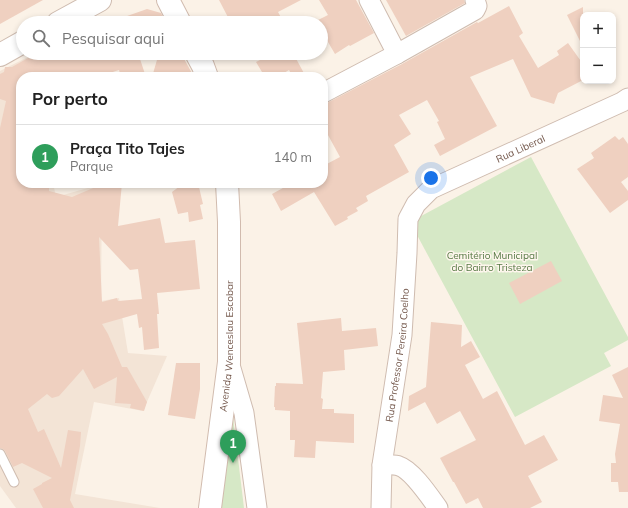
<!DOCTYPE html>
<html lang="pt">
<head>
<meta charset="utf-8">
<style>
	body { margin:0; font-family:Mulish,sans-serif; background:#f2f2f2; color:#222 }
	.controls { position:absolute; right:12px; top:12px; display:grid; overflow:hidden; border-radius:8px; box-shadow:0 2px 6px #0003 }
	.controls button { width:36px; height:36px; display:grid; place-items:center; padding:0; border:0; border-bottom:1px solid #e0e0e0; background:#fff; color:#222; font:20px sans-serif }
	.you { position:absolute; left:431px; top:178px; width:14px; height:14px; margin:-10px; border:3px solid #fff; border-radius:50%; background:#1a73e8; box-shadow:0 0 0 6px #1a73e833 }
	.badge { display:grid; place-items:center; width:26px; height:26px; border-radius:50%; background:#d93025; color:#fff; font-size:13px; font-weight:700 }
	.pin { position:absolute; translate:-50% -33px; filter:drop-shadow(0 1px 2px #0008) }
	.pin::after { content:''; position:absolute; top:21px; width:14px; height:12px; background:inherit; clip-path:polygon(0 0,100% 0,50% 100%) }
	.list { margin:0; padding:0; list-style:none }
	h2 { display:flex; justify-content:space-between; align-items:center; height:52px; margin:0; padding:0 16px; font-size:17px }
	h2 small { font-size:13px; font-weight:400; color:#767676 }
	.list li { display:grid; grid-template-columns:26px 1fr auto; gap:12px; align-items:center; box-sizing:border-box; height:64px; padding:0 16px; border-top:1px solid #e0e0e0 }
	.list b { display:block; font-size:15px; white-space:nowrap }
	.list p { margin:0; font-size:13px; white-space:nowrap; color:#767676 }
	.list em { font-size:13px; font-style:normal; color:#767676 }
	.icon { flex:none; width:22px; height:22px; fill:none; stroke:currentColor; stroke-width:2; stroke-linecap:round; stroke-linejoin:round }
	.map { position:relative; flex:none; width:628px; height:508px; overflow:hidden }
	.search { position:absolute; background:#fff; box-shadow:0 2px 6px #0003; left:16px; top:16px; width:312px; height:44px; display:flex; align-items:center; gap:10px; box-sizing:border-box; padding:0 14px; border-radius:22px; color:#767676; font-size:15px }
	.panel { position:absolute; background:#fff; box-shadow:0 2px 6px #0003; left:16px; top:72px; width:312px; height:116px; border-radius:16px }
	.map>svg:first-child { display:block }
	.residential { fill:#f3e4d6 }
	.green { fill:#d6e8c6 }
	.building { fill:#efd0c0; fill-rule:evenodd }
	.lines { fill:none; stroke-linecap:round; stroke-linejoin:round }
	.service-casing { stroke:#cfbcb0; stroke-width:11 }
	.minor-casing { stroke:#cfbcb0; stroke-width:21 }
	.tertiary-casing { stroke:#cfbcb0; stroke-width:24 }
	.secondary-casing { stroke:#d1bbae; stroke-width:24 }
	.service { stroke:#fff; stroke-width:9 }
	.minor { stroke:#fff; stroke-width:19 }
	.tertiary { stroke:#fff; stroke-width:22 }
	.secondary { stroke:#fff; stroke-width:22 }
	.labels { text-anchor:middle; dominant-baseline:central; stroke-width:3; stroke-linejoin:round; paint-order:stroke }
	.street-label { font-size:10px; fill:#74584c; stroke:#fef6ed }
	.park-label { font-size:10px; fill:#577945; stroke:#fef6ed }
</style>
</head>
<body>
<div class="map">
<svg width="628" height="508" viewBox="0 0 628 508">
	<rect width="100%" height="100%" fill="#fbf2e7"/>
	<polygon class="residential" points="32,55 36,77 21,77 21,183 53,183 56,197 102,184 101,301 119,298 128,353 167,356 143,411 94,402 75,494 160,508 16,508 0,486 0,71"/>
	<g class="green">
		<polygon points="531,157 628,337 628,340 604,353 611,366 515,417 410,222"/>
		<polygon points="233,417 244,508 220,508"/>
	</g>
	<g class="building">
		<polygon points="0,0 43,0 0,24"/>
		<polygon points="219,0 301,0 278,12 284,23 231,23"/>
		<polygon points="319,0 356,0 374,33 350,46 349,45 335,54 321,30 321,23 317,23 316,21 328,15"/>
		<polygon points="386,0 464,0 465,3 406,36"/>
		<polygon points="509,6 523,33 519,36 538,68 559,55 557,51 568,43 583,64 583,80 558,93 554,104 531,97 513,59 470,77 497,126 440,156 434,145 445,139 437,122 439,121 427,100 399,115 411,134 394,145 409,172 366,196 368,201 356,208 358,211 347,217 348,219 335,226 314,192 281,211 272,194 292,183 323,183 323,166 340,157 323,126 323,108 328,105 327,103 402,64 477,22 478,23"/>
		<polygon points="583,7 583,47 567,15"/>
		<polygon points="147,9 161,13 166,23 113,23 113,21"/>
		<path d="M 37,53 L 138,53 L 146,77 L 121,77 L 119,70 L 97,77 L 21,77 L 21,183 L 49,183 L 49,191 L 72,197 L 105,183 L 122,183 L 118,226 L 160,218 L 165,243 L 195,240 L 200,289 L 157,293 L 159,314 L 157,314 L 159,348 L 144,350 L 142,327 L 139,328 L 137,314 L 102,324 L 108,334 L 122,367 L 127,367 L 147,402 L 144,411 L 130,408 L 131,404 L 115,403 L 117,377 L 94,389 L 83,369 L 59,396 L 52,398 L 47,394 L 28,409 L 38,432 L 44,429 L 61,468 L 68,430 L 81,432 L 80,446 L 70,500 L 74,508 L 43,508 L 33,489 L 42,484 L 42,483 L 52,478 L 22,463 L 13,467 L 5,451 L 3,449 L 0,448 L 0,128 L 6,101 L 0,99 L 0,74 L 4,72 L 5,67 L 12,67 ZM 99,237 L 130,270 L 138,269 L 142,299 L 118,301 L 117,298 L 102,302 Z"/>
		<polygon points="159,53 176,53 182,55 194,77 152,77"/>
		<polygon points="256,53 293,53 306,77 293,77 289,70 277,77 265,77 256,62 260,60"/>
		<polygon points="615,136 619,140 623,137 628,144 628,177 621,182 628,191 628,200 610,213 577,169 594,158 591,153"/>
		<polygon points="184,183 198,183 203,204 200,205 203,219 189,222 188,212 178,214 172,192"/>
		<polygon points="551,261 562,281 520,304 509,283"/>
		<polygon points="341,318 342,331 376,328 378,346 344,350 345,370 323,372 321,398 323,399 322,409 334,409 334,413 354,414 354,443 316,441 315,458 294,457 295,440 290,440 290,411 275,410 275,407 274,407 275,386 276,386 276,383 303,384 297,323"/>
		<polygon points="431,322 462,325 461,347 471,341 480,357 465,365 483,399 497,391 525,445 544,435 558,460 528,476 542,502 530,508 483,508 478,498 466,504 454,482 453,482 440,458 476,440 460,411 437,424 425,402 408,411 409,396 426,387"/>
		<polygon points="176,363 200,363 200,389 195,419 168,415"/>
		<polygon points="628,367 628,492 619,492 618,482 611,482 611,463 616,463 615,454 620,424 599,421 603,395 623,398 612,375"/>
	</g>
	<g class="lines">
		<defs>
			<polyline id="service" points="0,454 14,482"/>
			<g id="minor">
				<polyline points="369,0 397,54"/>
				<polyline points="323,93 397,54 475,10 477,6 475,0"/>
				<polyline points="230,365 244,413 257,508"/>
				<path d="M 382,465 C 387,465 394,464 399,466 C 412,470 430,497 438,508"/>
				<path id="s1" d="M 381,508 L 382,465 L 402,335 L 407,253 L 408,219 L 416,204 L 431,189 L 622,102 L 628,98"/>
			</g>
			<g id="tertiary">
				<polyline points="58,23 100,0"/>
				<polyline points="0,55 23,42"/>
			</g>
			<g id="secondary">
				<polyline points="168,0 180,23"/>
				<polyline points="196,53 203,66 207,77"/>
				<path id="s2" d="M 210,508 L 229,362 L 229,222 L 227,183"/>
			</g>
		</defs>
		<use href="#service" class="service-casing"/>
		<use href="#minor" class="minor-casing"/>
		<use href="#tertiary" class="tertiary-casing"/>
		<use href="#secondary" class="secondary-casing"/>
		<use href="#service" class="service"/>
		<use href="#minor" class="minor"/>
		<use href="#tertiary" class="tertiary"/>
		<use href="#secondary" class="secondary"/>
	</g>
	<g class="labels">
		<g class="street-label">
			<text stroke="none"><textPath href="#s1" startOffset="427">Rua Liberal</textPath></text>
			<text stroke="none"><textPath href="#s2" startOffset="163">Avenida Wenceslau Escobar</textPath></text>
			<text stroke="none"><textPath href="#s1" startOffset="154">Rua Professor Pereira Coelho</textPath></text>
		</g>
		<g class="park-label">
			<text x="492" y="255">Cemitério Municipal<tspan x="492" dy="12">do Bairro Tristeza</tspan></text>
		</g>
	</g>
</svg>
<div class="controls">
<button>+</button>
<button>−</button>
</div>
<div class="you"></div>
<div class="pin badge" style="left:233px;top:463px;background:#2e9e5b">1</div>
<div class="search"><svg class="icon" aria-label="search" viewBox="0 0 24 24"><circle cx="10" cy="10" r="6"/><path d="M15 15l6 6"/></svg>Pesquisar aqui</div>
<section class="panel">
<h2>Por perto<small></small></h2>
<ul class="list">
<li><span class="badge" style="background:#2e9e5b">1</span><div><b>Praça Tito Tajes</b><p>Parque</p></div><em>140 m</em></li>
</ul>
</section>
</div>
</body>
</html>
